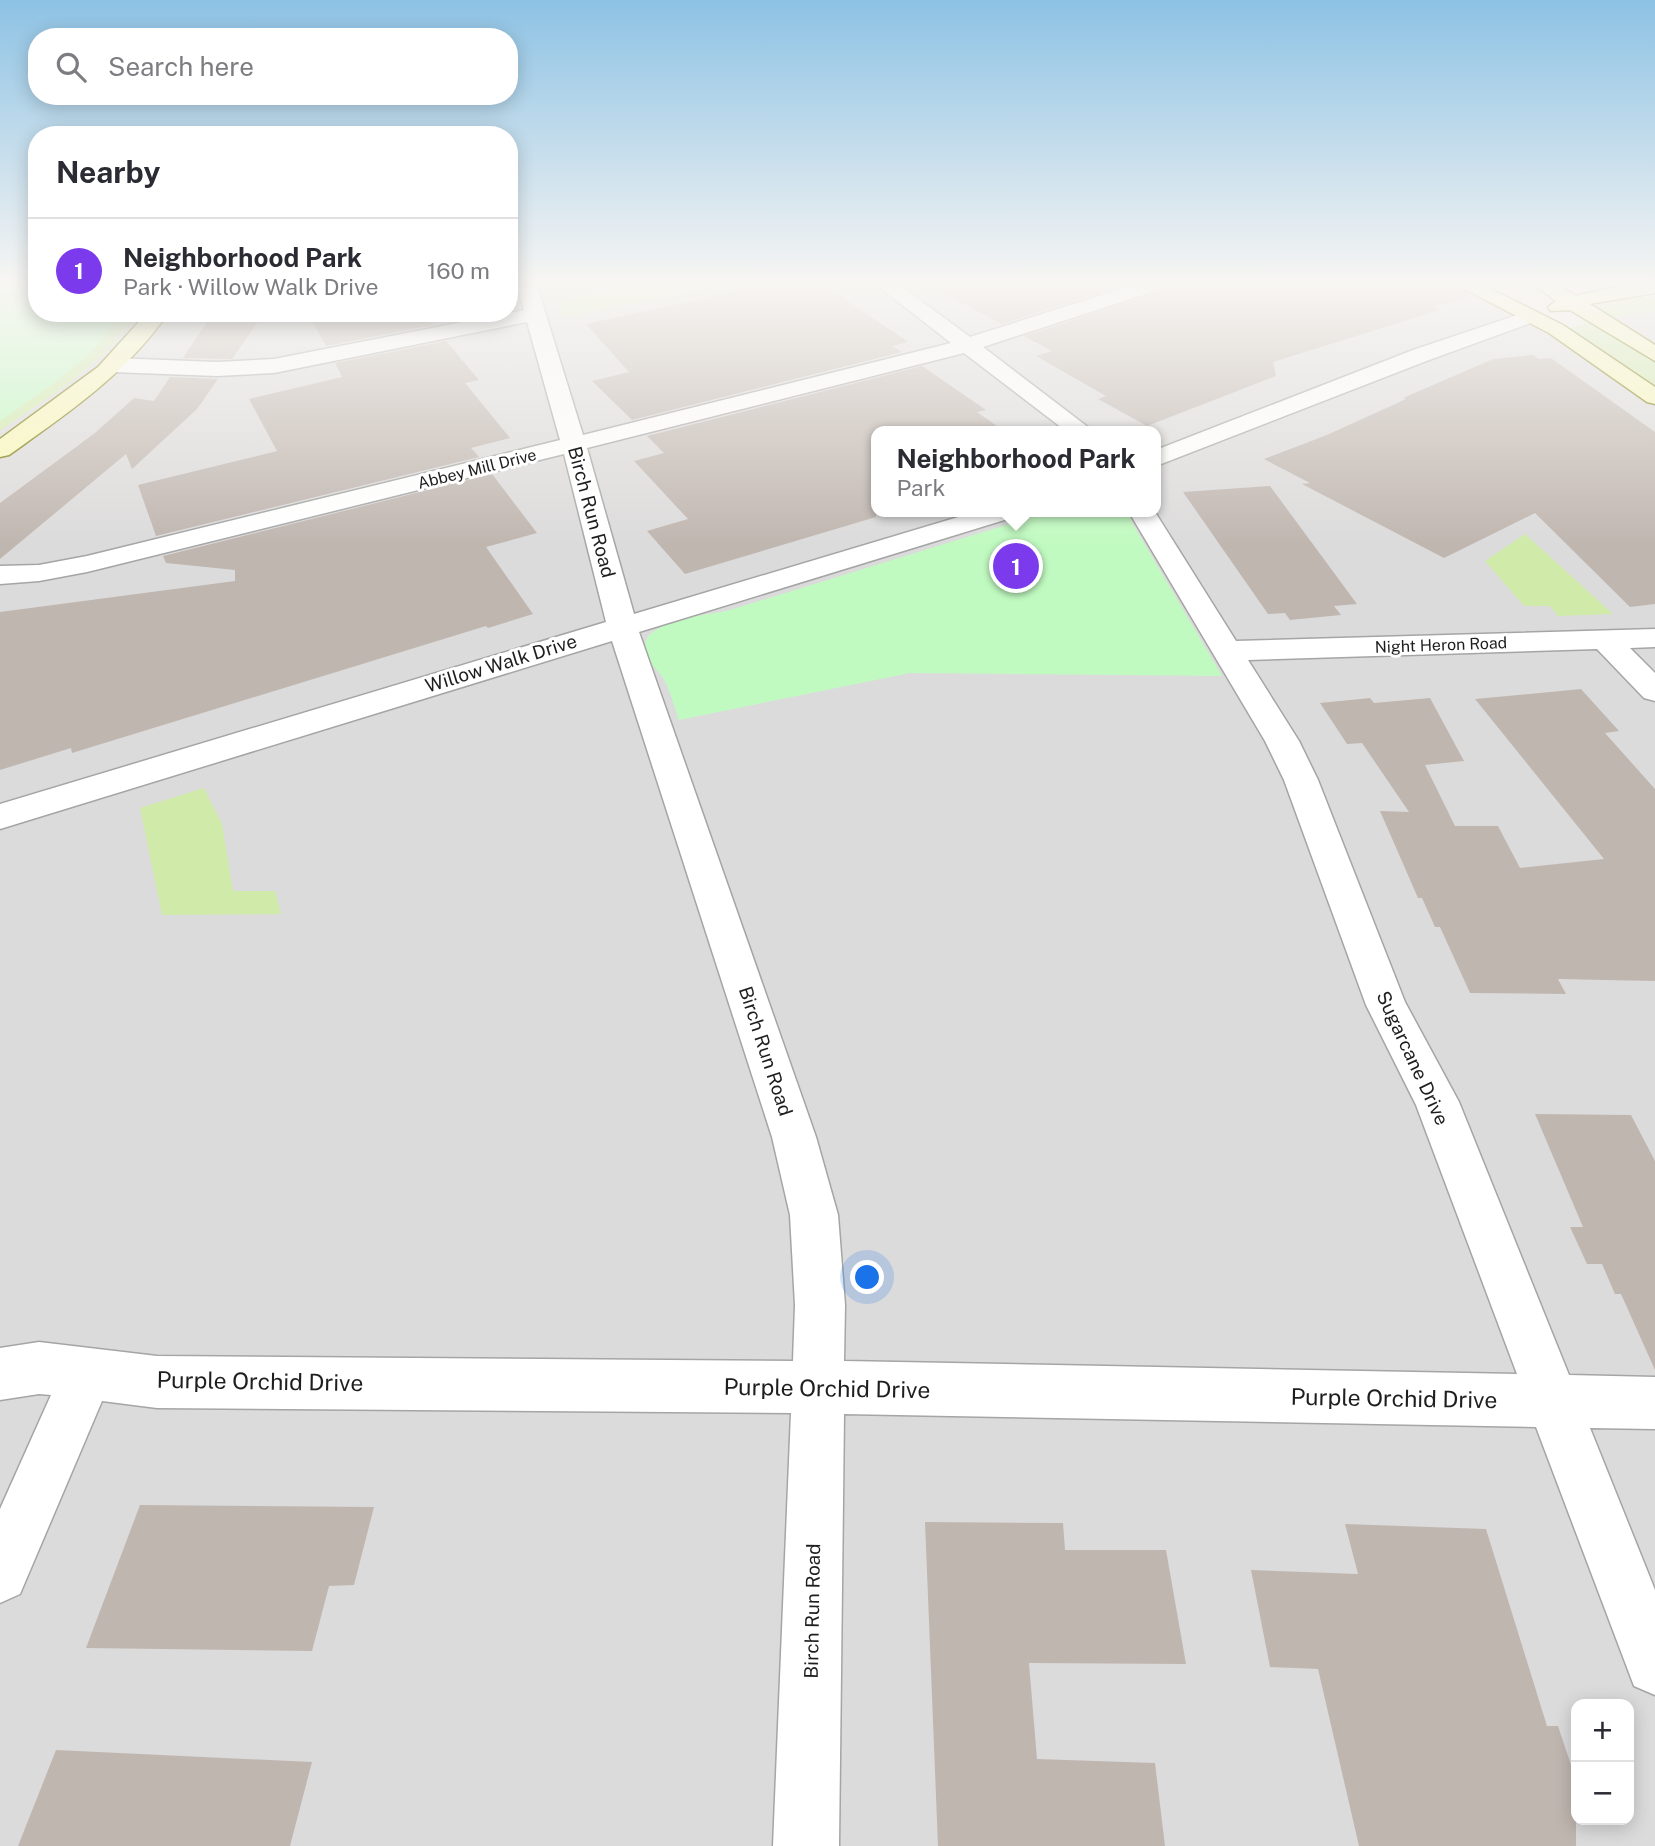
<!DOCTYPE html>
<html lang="en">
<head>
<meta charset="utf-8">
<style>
	body { margin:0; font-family:"Public Sans",sans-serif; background:#f2f2f3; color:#2b2b33 }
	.controls { position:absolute; right:21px; bottom:21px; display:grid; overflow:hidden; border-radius:14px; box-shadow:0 4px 18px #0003 }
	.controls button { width:63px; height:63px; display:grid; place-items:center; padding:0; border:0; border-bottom:2px solid #e1e1e2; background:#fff; color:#2b2b33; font:35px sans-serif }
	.you { position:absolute; left:868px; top:1278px; width:24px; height:24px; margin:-18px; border:5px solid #fff; border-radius:50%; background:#1a73e8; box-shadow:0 0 0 10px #1a73e833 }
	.badge { display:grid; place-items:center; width:46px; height:46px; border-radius:50%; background:#7c3aed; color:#fff; font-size:23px; font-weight:700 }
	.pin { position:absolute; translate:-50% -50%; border:4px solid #fff; box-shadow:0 2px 7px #0006 }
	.popup { position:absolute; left:871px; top:426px; width:290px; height:91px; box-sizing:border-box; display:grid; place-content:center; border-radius:14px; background:#fff; filter:drop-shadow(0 2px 5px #0005); font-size:23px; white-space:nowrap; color:#7c7c81 }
	.popup b { font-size:26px; color:#2b2b33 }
	.popup::after { content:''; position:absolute; left:50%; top:100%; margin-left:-14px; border:14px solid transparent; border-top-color:#fff }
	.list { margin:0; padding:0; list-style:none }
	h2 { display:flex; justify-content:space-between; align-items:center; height:91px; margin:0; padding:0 28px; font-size:30px }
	h2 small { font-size:23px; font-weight:400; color:#7c7c81 }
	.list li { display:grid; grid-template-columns:46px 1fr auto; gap:21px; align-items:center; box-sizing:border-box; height:105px; padding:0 28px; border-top:2px solid #e1e1e2 }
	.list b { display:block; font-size:26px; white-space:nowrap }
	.list p { margin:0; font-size:23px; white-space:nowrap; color:#7c7c81 }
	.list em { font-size:23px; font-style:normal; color:#7c7c81 }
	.icon { flex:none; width:38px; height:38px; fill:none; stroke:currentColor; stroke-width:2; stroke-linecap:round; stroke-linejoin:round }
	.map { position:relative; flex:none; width:1655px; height:1846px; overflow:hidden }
	.search { position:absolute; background:#fff; box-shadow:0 4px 18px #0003; left:28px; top:28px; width:490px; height:77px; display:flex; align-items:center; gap:18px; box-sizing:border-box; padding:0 24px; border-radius:28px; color:#7c7c81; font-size:26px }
	.panel { position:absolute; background:#fff; box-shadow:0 4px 18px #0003; left:28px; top:126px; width:490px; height:196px; border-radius:28px }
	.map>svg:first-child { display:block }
	.residential { fill:#dcdbdb; fill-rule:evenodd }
	.grass { fill:#cfeaa9 }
	.park { fill:#c1fac1 }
	.building { fill:#c0b6b0 }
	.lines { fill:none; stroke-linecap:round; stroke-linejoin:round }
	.street-casing { stroke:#a5a5a5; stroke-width:3 }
	.secondary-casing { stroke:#767803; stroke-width:3 }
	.street { fill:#fff; fill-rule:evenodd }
	.secondary { fill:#faf8b7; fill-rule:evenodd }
	.labels { text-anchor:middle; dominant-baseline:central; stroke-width:6; stroke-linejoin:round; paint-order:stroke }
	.far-street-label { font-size:16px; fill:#1e1e1e; stroke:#fff }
	.street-label { font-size:19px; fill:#1e1e1e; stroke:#fff }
	.near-street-label { font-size:23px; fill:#1e1e1e; stroke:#fff }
</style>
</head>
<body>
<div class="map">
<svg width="1655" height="1846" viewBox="0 0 1655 1846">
	<rect width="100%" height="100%" fill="#efebe4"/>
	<path class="residential" d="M 0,286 L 37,286 L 37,313 L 509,313 L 509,286 L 1444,286 L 1489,302 L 1548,335 L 1604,318 L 1598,305 L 1655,298 L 1655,1846 L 0,1846 ZM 876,431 L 1156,431 L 1156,512 L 876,512 ZM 1576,1704 L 1629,1704 L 1629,1820 L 1576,1820 Z"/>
	<g class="grass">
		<path d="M 0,286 L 37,286 L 37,313 L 137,313 C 104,365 48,397 0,431 Z"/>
		<polygon points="626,286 720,286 564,318 558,300"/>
		<polygon points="1638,298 1655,298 1655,311 1605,318 1596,311 1598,305"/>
		<polygon points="1592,322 1655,361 1655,392 1564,330"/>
		<polygon points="1525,534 1613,614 1558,616 1550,606 1524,606 1485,561"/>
		<polygon points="204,788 222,824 233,891 275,891 281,914 162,915 140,808"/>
	</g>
	<g class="park">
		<path d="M 0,286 L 37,286 L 37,313 L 121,313 C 98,357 40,393 0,421 Z"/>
		<path d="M 1048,512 L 1133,512 L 1131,521 L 1222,676 L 910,673 L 679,720 C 675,708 671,695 666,683 C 658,665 637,660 648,636 C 672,615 701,617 730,610 Z"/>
	</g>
	<g class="building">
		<polygon points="761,286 826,286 908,342 892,346 902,352 632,420 592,381 629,372 586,324"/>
		<polygon points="930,286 1121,286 1002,324"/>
		<polygon points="1164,286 1457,286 1471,296 1434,307 1440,310 1273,362 1276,376 1147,426 1098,399 1106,396 1036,356 1052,351 1024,336 1159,292"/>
		<polygon points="213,313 264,313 232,359 183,358"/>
		<polygon points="308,313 423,313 433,325 326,346"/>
		<polygon points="446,341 479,380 465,383 510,438 471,448 479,457 156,536 138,485 277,451 249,399 342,377 335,363"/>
		<polygon points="1533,355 1539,359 1551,358 1655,432 1655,604 1630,607 1535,513 1444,558 1302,484 1310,483 1264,459 1327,435 1406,399 1403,398 1493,359"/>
		<polygon points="922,366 986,410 977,412 1004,431 876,431 876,517 685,574 647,531 688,519 634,461 664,453 647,436"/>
		<polygon points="170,377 218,379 197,409 132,469 126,454 0,559 0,503 95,433 134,398 154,401"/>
		<polygon points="492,474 537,533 486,547 533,614 488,628 486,626 72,753 71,748 0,770 0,612 235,581 235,570 166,563 163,556"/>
		<polygon points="1270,486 1357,604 1334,606 1341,615 1290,620 1285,613 1268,614 1183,492"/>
		<polygon points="1581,689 1619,731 1605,733 1655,789 1655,981 1558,979 1566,994 1470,993 1440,927 1435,927 1422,898 1418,898 1380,811 1409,812 1362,743 1347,744 1320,703 1370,698 1374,703 1430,698 1464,761 1425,765 1455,826 1498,826 1520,868 1604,859 1475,699"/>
		<polygon points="1535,1114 1631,1115 1655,1161 1655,1370 1621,1294 1615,1294 1602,1264 1587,1264 1570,1227 1583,1227"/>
		<polygon points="140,1505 374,1507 354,1585 329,1586 312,1651 86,1648"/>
		<polygon points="925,1522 1063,1523 1065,1550 1166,1550 1186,1664 1029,1663 1037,1759 1155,1763 1165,1846 938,1846"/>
		<polygon points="1345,1524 1486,1529 1547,1726 1558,1726 1576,1780 1576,1846 1359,1846 1318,1669 1270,1667 1251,1570 1358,1574"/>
		<polygon points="56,1750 312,1762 290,1846 18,1846"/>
	</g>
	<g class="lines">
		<defs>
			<g id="street">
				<polygon points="517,286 537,286 583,435 951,343 878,286 901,286 970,337 1130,286 1161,286 1158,290 983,347 1093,431 1066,431 964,353 587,448 634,614 975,512 1015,512 1011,518 639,632 816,1137 838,1215 845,1305 844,1361 1517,1374 1416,1105 1366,1005 1284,780 1265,741 1129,512 1155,512 1236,641 1655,629 1655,647 1630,648 1655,673 1655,701 1644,698 1597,649 1248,660 1299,741 1318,780 1405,1002 1459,1102 1569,1375 1655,1377 1655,1429 1590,1428 1655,1590 1655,1695 1634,1686 1536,1427 844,1414 839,1846 773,1846 791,1413 157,1408 102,1401 20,1594 0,1603 0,1509 51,1395 39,1394 0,1400 0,1348 39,1342 157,1356 793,1361 795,1305 790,1215 772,1137 612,641 0,829 0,804 606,622 564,454 87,572 39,581 0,584 0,566 39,565 87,556 560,440 527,322 274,373 217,376 112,372 101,365 112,358 217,362 274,359 524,310"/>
				<polygon points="1532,310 1542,316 1539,320 1429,360 1156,466 1156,450 1413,350"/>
			</g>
			<g id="secondary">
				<polygon points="1459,286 1485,286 1563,325 1655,387 1655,404 1647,402 1549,333"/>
				<polygon points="1536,286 1560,286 1576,296 1620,286 1655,286 1655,293 1590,304 1655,345 1655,361 1570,310 1551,311 1548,307 1556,301"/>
				<path d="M 147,313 L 168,313 C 126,374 68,413 9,455 L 0,457 L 0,439 L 98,367 Z"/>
			</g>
		</defs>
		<use href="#street" class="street-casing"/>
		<use href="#secondary" class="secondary-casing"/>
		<use href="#street" class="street"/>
		<use href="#secondary" class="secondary"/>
	</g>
	<linearGradient id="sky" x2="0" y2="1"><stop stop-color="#8dc2e4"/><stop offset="0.52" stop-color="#f8f6f3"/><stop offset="1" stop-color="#f8f6f3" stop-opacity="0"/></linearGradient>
	<rect width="1655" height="545" fill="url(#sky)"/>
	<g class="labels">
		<g class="far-street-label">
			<text transform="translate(477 469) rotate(-14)">Abbey Mill Drive</text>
			<text transform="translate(1441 645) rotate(-2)">Night Heron Road</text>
		</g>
		<g class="street-label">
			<text transform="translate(592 512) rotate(75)">Birch Run Road</text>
			<text transform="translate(501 663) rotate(-17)">Willow Walk Drive</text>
			<text transform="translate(766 1051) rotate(72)">Birch Run Road</text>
			<text transform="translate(1413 1058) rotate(65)">Sugarcane Drive</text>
			<text transform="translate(812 1611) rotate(-89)">Birch Run Road</text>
		</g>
		<g class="near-street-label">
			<text transform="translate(260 1381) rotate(1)">Purple Orchid Drive</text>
			<text transform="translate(827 1388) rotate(1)">Purple Orchid Drive</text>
			<text transform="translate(1394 1398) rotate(1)">Purple Orchid Drive</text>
		</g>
	</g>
</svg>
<div class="controls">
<button>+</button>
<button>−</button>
</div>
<div class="you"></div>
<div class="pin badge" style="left:1016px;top:566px">1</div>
<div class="popup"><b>Neighborhood Park</b>Park</div>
<div class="search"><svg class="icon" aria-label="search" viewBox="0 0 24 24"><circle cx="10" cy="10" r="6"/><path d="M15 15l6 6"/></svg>Search here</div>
<section class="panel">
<h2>Nearby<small></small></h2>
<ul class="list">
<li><span class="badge">1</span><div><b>Neighborhood Park</b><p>Park · Willow Walk Drive</p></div><em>160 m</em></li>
</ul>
</section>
</div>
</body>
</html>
